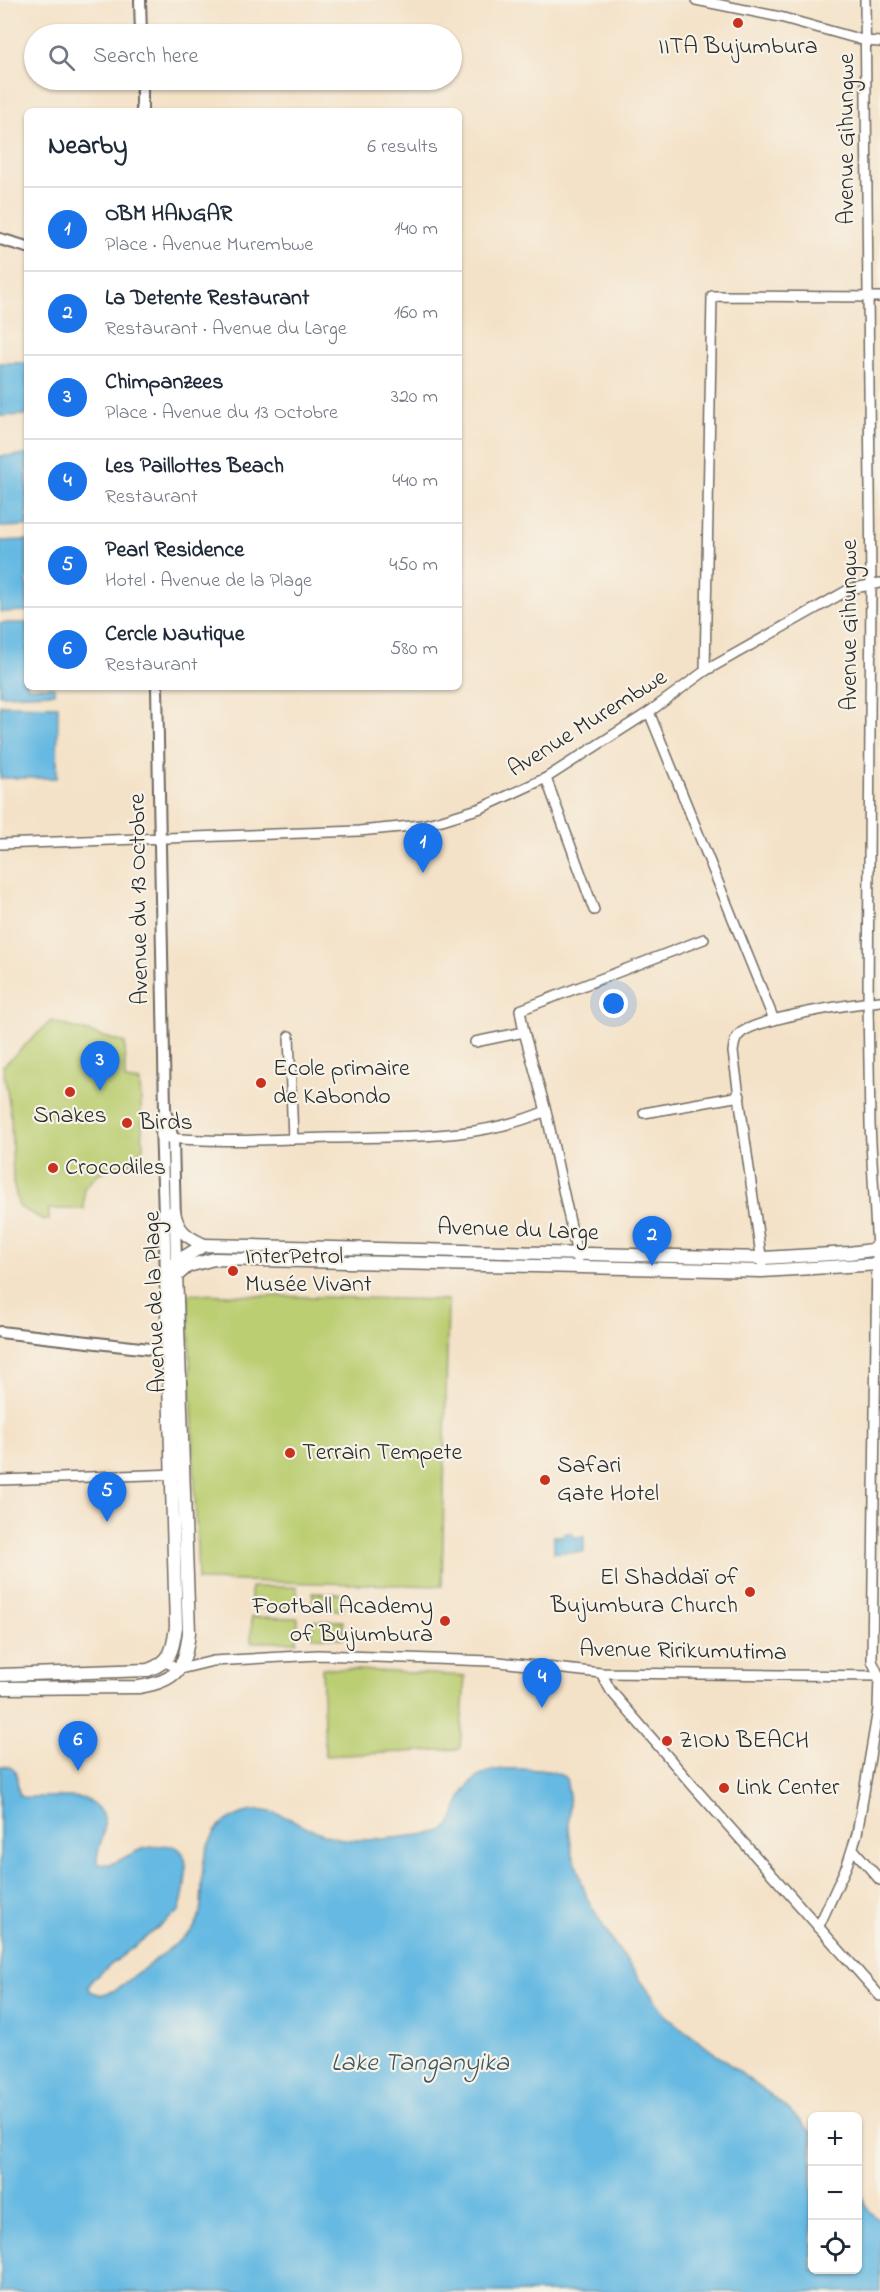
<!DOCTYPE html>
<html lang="en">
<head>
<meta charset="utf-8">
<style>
	body { margin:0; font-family:"Indie Flower",sans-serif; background:#f6f6f7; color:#1f2937 }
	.controls { position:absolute; right:18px; bottom:18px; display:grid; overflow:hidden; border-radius:9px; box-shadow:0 2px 4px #0004 }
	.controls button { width:54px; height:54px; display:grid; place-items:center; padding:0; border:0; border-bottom:2px solid #e0e1e3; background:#fff; color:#1f2937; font:30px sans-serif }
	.you { position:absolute; left:614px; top:1004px; width:21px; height:21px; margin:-15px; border:4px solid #fff; border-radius:50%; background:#1a73e8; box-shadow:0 0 0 9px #1a73e833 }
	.badge { display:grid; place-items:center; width:39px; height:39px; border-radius:50%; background:#1a73e8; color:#fff; font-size:20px; font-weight:700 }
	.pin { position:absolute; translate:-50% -50px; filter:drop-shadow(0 2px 3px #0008) }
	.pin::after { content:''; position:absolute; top:32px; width:21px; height:18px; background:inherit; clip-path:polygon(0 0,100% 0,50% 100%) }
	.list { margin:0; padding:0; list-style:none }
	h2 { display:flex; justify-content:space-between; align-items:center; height:78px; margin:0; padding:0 24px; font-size:26px }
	h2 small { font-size:20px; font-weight:400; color:#747a83 }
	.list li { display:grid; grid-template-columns:39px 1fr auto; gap:18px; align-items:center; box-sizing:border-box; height:84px; padding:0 24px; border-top:2px solid #e0e1e3 }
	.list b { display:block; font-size:22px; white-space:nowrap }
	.list p { margin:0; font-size:20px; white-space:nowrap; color:#747a83 }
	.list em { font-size:20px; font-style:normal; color:#747a83 }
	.icon { flex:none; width:33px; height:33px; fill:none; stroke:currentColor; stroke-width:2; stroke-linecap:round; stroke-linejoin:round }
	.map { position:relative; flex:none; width:880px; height:2292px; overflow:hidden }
	.search { position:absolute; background:#fff; box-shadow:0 2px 4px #0004; left:24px; top:24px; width:438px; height:66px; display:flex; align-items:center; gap:15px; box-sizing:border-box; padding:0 21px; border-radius:33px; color:#747a83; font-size:22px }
	.panel { position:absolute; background:#fff; box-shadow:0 2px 4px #0004; left:24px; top:108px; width:438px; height:582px; border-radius:9px }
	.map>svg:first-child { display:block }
	.green { fill:#bbce72; stroke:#737c4e; stroke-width:1.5 }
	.water { fill:#66b9e2; stroke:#487286; stroke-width:1.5 }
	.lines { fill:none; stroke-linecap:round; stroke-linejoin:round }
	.minor-casing { stroke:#716b62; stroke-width:12 }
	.tertiary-casing { stroke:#716b62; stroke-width:14 }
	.secondary-casing { stroke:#716b62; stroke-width:15 }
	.minor { stroke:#fff; stroke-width:9 }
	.tertiary { stroke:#fff; stroke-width:10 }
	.secondary { stroke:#fff; stroke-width:12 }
	.poi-dot { fill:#c8321e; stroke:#f7f3e8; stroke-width:2 }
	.labels { text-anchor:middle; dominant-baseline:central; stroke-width:4.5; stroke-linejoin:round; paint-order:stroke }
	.poi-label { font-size:24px; fill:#2b2b2b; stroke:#f7f3e8; text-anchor:start }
	.street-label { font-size:24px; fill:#2b2b2b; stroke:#f7f3e8 }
	.water-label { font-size:26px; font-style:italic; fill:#3d5662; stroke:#f7f3e8 }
</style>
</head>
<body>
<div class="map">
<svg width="880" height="2292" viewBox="0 0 880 2292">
	<rect width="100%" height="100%" fill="#f7f3e8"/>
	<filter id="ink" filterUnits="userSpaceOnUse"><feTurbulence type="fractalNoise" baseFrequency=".0167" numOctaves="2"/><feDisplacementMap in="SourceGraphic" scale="12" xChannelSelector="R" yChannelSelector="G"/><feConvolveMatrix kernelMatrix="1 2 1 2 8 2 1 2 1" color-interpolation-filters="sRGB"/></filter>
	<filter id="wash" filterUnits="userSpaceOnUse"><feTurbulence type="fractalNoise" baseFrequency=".008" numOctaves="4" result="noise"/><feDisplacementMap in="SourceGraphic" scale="24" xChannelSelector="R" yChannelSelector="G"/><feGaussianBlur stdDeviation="1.35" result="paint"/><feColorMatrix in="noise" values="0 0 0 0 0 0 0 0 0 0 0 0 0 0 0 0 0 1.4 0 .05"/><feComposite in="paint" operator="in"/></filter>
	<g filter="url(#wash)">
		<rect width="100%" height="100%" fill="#f4e2c8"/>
		<g class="green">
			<polygon points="51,1021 125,1043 125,1080 140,1082 143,1148 131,1162 99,1173 84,1188 84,1209 49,1209 49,1220 44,1220 19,1207 13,1182 11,1115 3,1066"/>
			<polygon points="188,1294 448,1300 442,1586 198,1580"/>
			<polygon points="251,1587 297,1587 297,1607 251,1608"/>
			<polygon points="313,1593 344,1594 343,1610 313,1609"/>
			<polygon points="252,1617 298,1618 297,1642 251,1642"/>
			<polygon points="313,1621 343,1621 343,1638 312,1637"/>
			<polygon points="322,1668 465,1676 460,1749 325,1756"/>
		</g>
		<g class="water">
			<polygon points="0,363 27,363 27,415 0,416"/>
			<polygon points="27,455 27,526 0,527 0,456"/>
			<polygon points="27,540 27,611 0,612 0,541"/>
			<polygon points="0,623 27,623 27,687 54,687 54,693 0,695"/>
			<polygon points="0,705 58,706 57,778 0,778"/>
			<polygon points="566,1533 572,1533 574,1537 584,1537 584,1552 554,1552 554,1536 562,1536"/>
			<path d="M 0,1766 L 10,1767 L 16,1772 L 19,1794 L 23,1797 C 38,1798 74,1795 85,1799 C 97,1804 106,1816 104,1828 C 103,1840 97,1849 97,1861 L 99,1864 C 117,1867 127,1853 143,1849 C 170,1842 188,1842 186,1874 C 185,1887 183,1899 179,1911 L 93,1979 L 89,1986 L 90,1991 L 100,1995 L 116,1990 L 186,1936 C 189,1933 193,1930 195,1926 C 208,1905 195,1865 212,1838 C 215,1833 217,1827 222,1824 C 270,1791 294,1829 337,1838 C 362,1843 394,1838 419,1835 C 428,1834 442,1833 449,1826 C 453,1822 456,1811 458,1805 C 471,1773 489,1767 522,1769 C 538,1770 552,1769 566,1778 L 569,1796 L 569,1829 L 572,1852 L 587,1898 L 610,1938 L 668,2018 L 787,2108 L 812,2133 L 812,2270 L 858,2270 L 858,2189 C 863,2200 869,2214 880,2220 L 880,2292 L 0,2292 Z"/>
		</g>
	</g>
	<g filter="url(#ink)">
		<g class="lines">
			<defs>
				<g id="minor">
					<polyline points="696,0 780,17 866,41 880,42"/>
					<polyline points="705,671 712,296 880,297"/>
					<polyline points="649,712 774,1020"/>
					<polyline points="546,778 594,910"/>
					<polyline points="0,844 359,831 422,825 442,820 481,808 546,778 649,712 705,671 850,589 880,583"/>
					<polyline points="289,1036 293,1139"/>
					<polyline points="475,1042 524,1032"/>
					<polyline points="546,1111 524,1032 520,1010 704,939"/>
					<polyline points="644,1113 740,1096"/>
					<path d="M 168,1138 C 220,1143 277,1139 329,1138 C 403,1136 476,1141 546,1111 L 578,1259"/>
					<path d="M 762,1263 L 733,1052 C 734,1044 735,1037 742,1032 C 765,1017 850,1004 880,1001"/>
					<polyline points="0,1480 178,1474"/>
					<polyline points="165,1662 180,1669 213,1661 318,1655 490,1661 601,1673 880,1676"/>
					<polyline points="601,1673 611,1691 694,1787 880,1996"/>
					<polyline points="853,1849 880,1880"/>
					<polyline points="818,1928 847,1865 857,1834 878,1709 879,1676 872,1661 877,1250 870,1125 868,1002 871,584 865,0"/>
				</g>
				<g id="tertiary">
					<polyline points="140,0 141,34"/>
					<polyline points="142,80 142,111"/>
					<polyline points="0,239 27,247"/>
					<polyline points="157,687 165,1110 173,1139 176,1262"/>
					<polyline points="164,1113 161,1124 166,1275"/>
					<polyline points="0,1332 176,1352"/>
				</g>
				<g id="secondary">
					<path d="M 174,1211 C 177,1231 187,1237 204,1245"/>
					<polyline points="167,1284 188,1266 214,1259 762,1271 880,1264"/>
					<path d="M 0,1675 L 148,1670 C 171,1662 173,1650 176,1627 L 166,1275 L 176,1262 L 204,1245 L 763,1258 L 849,1253 L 880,1249"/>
					<path d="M 0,1688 L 139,1687 C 177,1681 185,1669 189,1632 L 176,1272"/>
				</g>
			</defs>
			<use href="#minor" class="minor-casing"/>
			<use href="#tertiary" class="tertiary-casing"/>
			<use href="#secondary" class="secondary-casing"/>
			<use href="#minor" class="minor"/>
			<use href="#tertiary" class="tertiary"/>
			<use href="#secondary" class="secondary"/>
		</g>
	</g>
	<g class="poi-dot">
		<circle cx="738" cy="23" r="6"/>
		<circle cx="261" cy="1083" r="6"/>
		<circle cx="70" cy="1092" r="6"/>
		<circle cx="127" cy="1123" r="6"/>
		<circle cx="53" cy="1168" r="6"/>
		<circle cx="233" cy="1271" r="6"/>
		<circle cx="290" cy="1453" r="6"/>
		<circle cx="545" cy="1480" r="6"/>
		<circle cx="750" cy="1592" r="6"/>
		<circle cx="445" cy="1621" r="6"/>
		<circle cx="667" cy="1741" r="6"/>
		<circle cx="724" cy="1788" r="6"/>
	</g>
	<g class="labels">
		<g class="poi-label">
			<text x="738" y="47" text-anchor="middle">IITA Bujumbura</text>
			<text x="273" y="1069">Ecole primaire<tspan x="273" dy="28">de Kabondo</tspan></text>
			<text x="70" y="1116" text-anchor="middle">Snakes</text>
			<text x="139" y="1123">Birds</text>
			<text x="65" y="1168">Crocodiles</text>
			<text x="245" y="1257">InterPetrol<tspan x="245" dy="28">Musée Vivant</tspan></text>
			<text x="302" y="1453">Terrain Tempete</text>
			<text x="557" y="1466">Safari<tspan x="557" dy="28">Gate Hotel</tspan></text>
			<text x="738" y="1578" text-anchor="end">El Shaddaï of<tspan x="738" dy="28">Bujumbura Church</tspan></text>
			<text x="433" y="1607" text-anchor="end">Football Academy<tspan x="433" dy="28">of Bujumbura</tspan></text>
			<text x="679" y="1741">ZION BEACH</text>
			<text x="736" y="1788">Link Center</text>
		</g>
		<g class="street-label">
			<text transform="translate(847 139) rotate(-90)">Avenue Gihungwe</text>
			<text transform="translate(850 625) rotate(-90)">Avenue Gihungwe</text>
			<text transform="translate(588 724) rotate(-32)">Avenue Murembwe</text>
			<text transform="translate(140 899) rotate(-91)">Avenue du 13 Octobre</text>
			<text transform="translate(518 1231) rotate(2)">Avenue du Large</text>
			<text transform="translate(156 1302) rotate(-92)">Avenue de la Plage</text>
			<text transform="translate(683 1652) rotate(1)">Avenue Ririkumutima</text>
		</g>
		<g class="water-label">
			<text x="420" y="2064">Lake Tanganyika</text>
		</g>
	</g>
</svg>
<div class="controls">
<button>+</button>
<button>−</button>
<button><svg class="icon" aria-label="locate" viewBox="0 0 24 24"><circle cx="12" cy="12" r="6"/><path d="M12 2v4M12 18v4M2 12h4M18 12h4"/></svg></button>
</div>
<div class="you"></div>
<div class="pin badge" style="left:423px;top:873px">1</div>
<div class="pin badge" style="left:652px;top:1266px">2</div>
<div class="pin badge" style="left:100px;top:1091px">3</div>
<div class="pin badge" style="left:542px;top:1708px">4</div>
<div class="pin badge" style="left:107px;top:1522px">5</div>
<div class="pin badge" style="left:78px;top:1771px">6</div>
<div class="search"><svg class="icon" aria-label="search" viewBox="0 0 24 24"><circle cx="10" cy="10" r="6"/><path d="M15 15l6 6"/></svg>Search here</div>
<section class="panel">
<h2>Nearby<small>6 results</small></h2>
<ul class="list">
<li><span class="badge">1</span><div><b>OBM HANGAR</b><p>Place · Avenue Murembwe</p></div><em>140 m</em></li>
<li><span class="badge">2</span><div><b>La Detente Restaurant</b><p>Restaurant · Avenue du Large</p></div><em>160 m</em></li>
<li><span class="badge">3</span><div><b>Chimpanzees</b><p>Place · Avenue du 13 Octobre</p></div><em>320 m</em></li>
<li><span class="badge">4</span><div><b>Les Paillottes Beach</b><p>Restaurant</p></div><em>440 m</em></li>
<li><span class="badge">5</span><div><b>Pearl Residence</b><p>Hotel · Avenue de la Plage</p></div><em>450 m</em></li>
<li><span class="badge">6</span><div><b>Cercle Nautique</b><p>Restaurant</p></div><em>580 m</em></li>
</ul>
</section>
</div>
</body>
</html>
